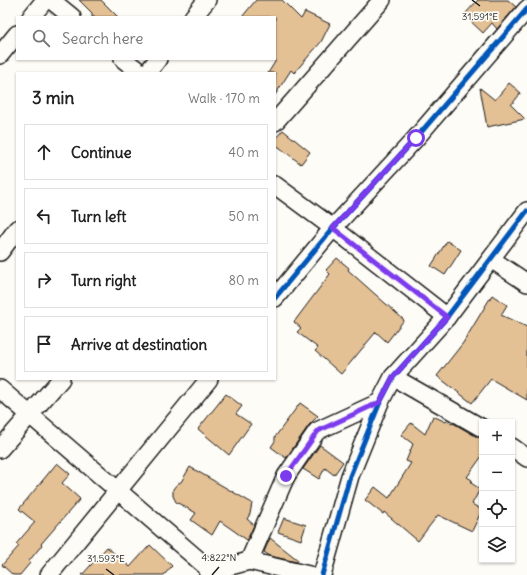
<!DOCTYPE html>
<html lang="en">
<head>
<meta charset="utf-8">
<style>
	body { margin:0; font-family:Delius,sans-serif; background:#f6f6f6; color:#222 }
	.controls { position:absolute; right:12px; bottom:12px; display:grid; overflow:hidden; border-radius:0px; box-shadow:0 1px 3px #0004 }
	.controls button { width:36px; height:36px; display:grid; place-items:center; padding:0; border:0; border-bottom:1px solid #e0e0e0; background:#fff; color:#222; font:20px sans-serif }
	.stop { position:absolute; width:12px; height:12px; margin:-9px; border:3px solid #7c3aed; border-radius:50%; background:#fff }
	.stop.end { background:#7c3aed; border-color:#fff; box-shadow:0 1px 4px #0008 }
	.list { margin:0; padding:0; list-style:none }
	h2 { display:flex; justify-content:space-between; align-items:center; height:52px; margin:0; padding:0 16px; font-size:17px }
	h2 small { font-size:13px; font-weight:400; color:#767676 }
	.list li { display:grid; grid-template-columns:26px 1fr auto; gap:12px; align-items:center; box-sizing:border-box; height:56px; margin:0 8px 8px; padding:0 8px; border:1px solid #e0e0e0; border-radius:0px }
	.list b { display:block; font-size:15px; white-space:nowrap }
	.list em { font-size:13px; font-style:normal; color:#767676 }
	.icon { flex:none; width:22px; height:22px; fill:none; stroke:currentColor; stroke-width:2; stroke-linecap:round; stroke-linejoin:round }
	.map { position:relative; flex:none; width:527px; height:575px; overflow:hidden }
	.search { position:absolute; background:#fff; box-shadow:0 1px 3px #0004; left:16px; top:16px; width:260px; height:44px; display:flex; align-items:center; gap:10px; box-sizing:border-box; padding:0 14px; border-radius:0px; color:#767676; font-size:15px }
	.panel { position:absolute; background:#fff; box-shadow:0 1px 3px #0004; left:16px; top:72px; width:260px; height:308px; border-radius:0px }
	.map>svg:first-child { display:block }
	.building { fill:#e4c095; stroke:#1c1c1c }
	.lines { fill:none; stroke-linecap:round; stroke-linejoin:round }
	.minor-casing { stroke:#1c1c1c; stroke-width:20 }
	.minor { stroke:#fdfcf7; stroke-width:17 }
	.cycleway-casing { stroke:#fdfcf7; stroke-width:8 }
	.cycleway { stroke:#0057b8; stroke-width:5 }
	.route { stroke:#7c3aed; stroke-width:5 }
	.ticks { fill:none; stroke:#1c1c1c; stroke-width:1.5 }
	.ticks-label { font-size:10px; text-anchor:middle; fill:#1c1c1c; stroke:#fdfcf7; stroke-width:3.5; stroke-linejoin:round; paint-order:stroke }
</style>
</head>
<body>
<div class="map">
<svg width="527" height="575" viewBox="0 0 527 575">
	<rect width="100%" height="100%" fill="#fdfcf7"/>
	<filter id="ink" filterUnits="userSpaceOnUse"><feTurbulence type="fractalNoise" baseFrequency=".025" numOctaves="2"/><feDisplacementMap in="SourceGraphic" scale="8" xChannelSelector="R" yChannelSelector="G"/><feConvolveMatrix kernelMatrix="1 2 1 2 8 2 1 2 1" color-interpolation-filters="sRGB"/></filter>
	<g filter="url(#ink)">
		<g class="building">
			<polygon points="79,0 101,0 118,17 92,17 92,13"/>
			<polygon points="256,0 282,0 301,19 305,12 330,24 321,42 294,73 291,70 275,95 275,73 268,73 275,62 275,17 242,17"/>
			<polygon points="478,0 508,0 516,7 497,29 492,23 483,33 464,15"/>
			<polygon points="509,83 521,93 511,105 525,119 487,127 480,88 495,100"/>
			<polygon points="283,130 310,152 301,164 275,144 275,139"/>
			<polygon points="447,241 461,250 445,275 431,266"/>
			<polygon points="337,258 349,268 348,270 404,320 387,342 376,332 341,374 315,351 318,348 297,332 301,328 294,322 330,274 326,270"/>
			<polygon points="492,295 507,305 501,315 527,327 527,400 491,379 472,403 437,376 463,343"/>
			<polygon points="226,394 242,406 236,414 251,424 229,455 198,429"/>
			<polygon points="300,403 318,416 309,425 286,458 271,447 275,441 275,437"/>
			<polygon points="433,416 446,422 447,421 452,424 453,423 477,437 482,438 482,456 467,477 472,480 471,483 480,489 472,504 482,510 472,531 438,515 418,541 384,512 383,514 365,500 375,487 389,498 411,463 406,461 413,444 401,435 411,423 425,434"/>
			<polygon points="320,445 343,462 334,475 325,468 319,479 303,469"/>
			<polygon points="57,463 70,474 62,483 80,499 41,544 42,545 29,561 30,563 20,575 13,575 2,565 19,546 16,544 35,522 19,509"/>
			<polygon points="190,467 252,503 250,514 247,519 254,525 247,540 220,521 212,535 191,520 196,513 176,502 173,496 173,489 177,484 181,482"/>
			<polygon points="284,518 306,525 301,540 278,532"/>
			<polygon points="270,538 298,560 297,562 270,556 264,552"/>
			<polygon points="150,545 172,566 164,575 82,575 107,547 130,567"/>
		</g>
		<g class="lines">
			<defs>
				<g id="minor">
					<polyline points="51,0 72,17"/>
					<polyline points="31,17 45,0"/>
					<polyline points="193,17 207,0"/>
					<polyline points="0,55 17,34"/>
					<polyline points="123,59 141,73"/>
					<polyline points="147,73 158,59"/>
					<polyline points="275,122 382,0"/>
					<polyline points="275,185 333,228 447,317"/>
					<polyline points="0,252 17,229"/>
					<polyline points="491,259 527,283"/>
					<polyline points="275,298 333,228 416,138 527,9"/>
					<polyline points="393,377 482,428"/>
					<polyline points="0,389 216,575"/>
					<polyline points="512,447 527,458"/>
					<polyline points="0,449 61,379"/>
					<polyline points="249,561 309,575"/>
					<polyline points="49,575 209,379"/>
					<polyline points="208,575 212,571 249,561 286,476 317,431 380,402"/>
					<polyline points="322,575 350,476 380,402 393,377 447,317 527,211"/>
				</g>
			</defs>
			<use href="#minor" class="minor-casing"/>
			<use href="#minor" class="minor"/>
			<defs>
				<g id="cycleway">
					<polyline points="275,298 333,228 416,138 527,9"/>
					<polyline points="322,575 350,476 380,402 393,377 447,317 527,211"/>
				</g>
			</defs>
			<use href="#cycleway" class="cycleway-casing"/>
			<use href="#cycleway" class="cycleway"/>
		</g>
	</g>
	<g class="lines" filter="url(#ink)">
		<polyline class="route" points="286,476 318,431 380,402 393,377 447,317 333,228 416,138"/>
	</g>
	<path class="ticks" d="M 472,0 L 480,6M 106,569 L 114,575M 212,575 L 219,567"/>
	<g class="ticks-label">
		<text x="480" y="20">31.591°E</text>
		<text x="219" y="561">4.822°N</text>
		<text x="106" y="562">31.593°E</text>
	</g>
</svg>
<div class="controls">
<button>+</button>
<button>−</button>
<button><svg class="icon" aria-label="locate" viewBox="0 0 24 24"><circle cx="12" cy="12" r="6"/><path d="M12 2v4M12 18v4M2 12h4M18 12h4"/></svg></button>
<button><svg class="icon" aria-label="layers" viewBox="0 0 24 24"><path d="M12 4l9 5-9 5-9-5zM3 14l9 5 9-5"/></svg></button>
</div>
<div class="stop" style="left:416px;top:138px"></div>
<div class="stop end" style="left:286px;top:476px"></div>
<div class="search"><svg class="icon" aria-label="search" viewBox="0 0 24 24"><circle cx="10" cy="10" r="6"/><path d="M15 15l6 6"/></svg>Search here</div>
<section class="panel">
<h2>3 min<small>Walk · 170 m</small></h2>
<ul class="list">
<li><svg class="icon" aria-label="ahead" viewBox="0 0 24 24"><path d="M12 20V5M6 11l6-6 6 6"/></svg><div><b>Continue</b></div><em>40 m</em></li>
<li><svg class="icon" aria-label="left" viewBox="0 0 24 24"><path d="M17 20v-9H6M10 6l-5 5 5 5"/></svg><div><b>Turn left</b></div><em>50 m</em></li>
<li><svg class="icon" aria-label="right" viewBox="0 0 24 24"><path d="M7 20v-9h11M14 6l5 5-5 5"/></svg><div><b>Turn right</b></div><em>80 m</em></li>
<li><svg class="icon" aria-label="arrive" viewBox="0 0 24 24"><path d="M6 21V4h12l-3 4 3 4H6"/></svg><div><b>Arrive at destination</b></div></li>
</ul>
</section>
</div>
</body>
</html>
